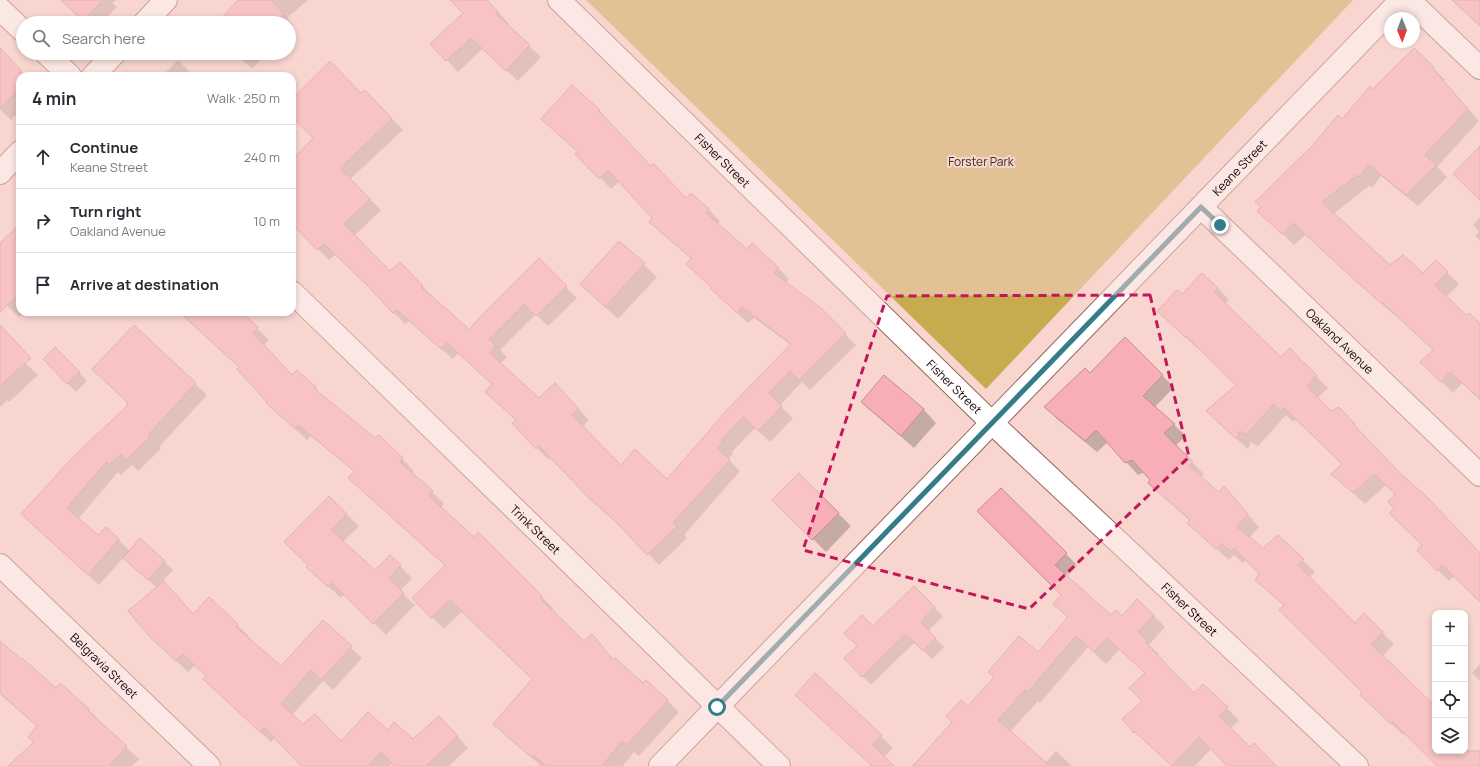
<!DOCTYPE html>
<html lang="en">
<head>
<meta charset="utf-8">
<style>
	body { margin:0; font-family:Manrope,sans-serif; background:#f2f2f3; color:#2b2b33 }
	.controls { position:absolute; right:12px; bottom:12px; display:grid; overflow:hidden; border-radius:8px; box-shadow:0 2px 6px #0003 }
	.controls button { width:36px; height:36px; display:grid; place-items:center; padding:0; border:0; border-bottom:1px solid #e1e1e2; background:#fff; color:#2b2b33; font:20px sans-serif }
	.compass { position:absolute; left:1384px; top:12px; width:36px; height:36px; border-radius:50%; background:#fff; box-shadow:0 2px 6px #0003; rotate:179deg }
	.stop { position:absolute; width:12px; height:12px; margin:-9px; border:3px solid #357b88; border-radius:50%; background:#fff }
	.stop.end { background:#357b88; border-color:#fff; box-shadow:0 1px 4px #0008 }
	.list { margin:0; padding:0; list-style:none }
	h2 { display:flex; justify-content:space-between; align-items:center; height:52px; margin:0; padding:0 16px; font-size:17px }
	h2 small { font-size:13px; font-weight:400; color:#7c7c81 }
	.list li { display:grid; grid-template-columns:26px 1fr auto; gap:12px; align-items:center; box-sizing:border-box; height:64px; padding:0 16px; border-top:1px solid #e1e1e2 }
	.list b { display:block; font-size:15px; white-space:nowrap }
	.list p { margin:0; font-size:13px; white-space:nowrap; color:#7c7c81 }
	.list em { font-size:13px; font-style:normal; color:#7c7c81 }
	.icon { flex:none; width:22px; height:22px; fill:none; stroke:currentColor; stroke-width:2; stroke-linecap:round; stroke-linejoin:round }
	.map { position:relative; flex:none; width:1480px; height:766px; overflow:hidden }
	.search { position:absolute; background:#fff; box-shadow:0 2px 6px #0003; left:16px; top:16px; width:280px; height:44px; display:flex; align-items:center; gap:10px; box-sizing:border-box; padding:0 14px; border-radius:22px; color:#7c7c81; font-size:15px }
	.panel { position:absolute; background:#fff; box-shadow:0 2px 6px #0003; left:16px; top:72px; width:280px; height:244px; border-radius:12px }
	.map>svg:first-child { display:block }
	.green { fill:#c8aa4f }
	.shadow { fill:#0003 }
	.building { fill:#f7aeb7; stroke:#c48c93 }
	.lines { fill:none; stroke-linecap:round; stroke-linejoin:round }
	.minor-casing { stroke:#98655c; stroke-width:24 }
	.minor { stroke:#fff; stroke-width:22 }
	.route { stroke:#357b88; stroke-width:5 }
	.marked { fill:none; stroke:#c2185b; stroke-width:3; stroke-dasharray:8 5; stroke-linejoin:round }
	.labels { text-anchor:middle; dominant-baseline:central; stroke-width:4; stroke-linejoin:round; paint-order:stroke }
	.street-label { font-size:12px; fill:#1a0705; stroke:#f8d5ce }
	.park-label { font-size:12px; fill:#38311c; stroke:#f8d5ce }
</style>
</head>
<body>
<div class="map">
<svg width="1480" height="766" viewBox="0 0 1480 766">
	<rect width="100%" height="100%" fill="#f8d5ce"/>
	<polygon class="green" points="586,0 1353,0 986,389"/>
	<g class="shadow">
		<polygon points="62,0 116,0 112,3 117,7 102,23 86,23"/>
		<polygon points="239,0 308,0 287,18 293,25 289,28 289,23 218,23"/>
		<polygon points="452,0 487,0 509,24 507,26 541,57 518,81 483,48 458,72 447,60 464,13"/>
		<polygon points="1414,49 1445,80 1444,81 1479,121 1437,167 1447,177 1418,206 1381,176 1372,188 1369,186 1333,214 1390,266 1423,274 1436,262 1459,284 1446,297 1466,317 1480,324 1480,400 1462,383 1453,393 1422,362 1434,350 1396,314 1394,315 1361,285 1306,234 1294,245 1270,222 1342,120"/>
		<polygon points="234,53 267,53 252,69"/>
		<polygon points="4,54 26,76 20,76 20,111 11,120 0,109 0,57"/>
		<polygon points="178,60 194,76 162,76"/>
		<polygon points="362,95 376,102 403,130 350,179 381,210 354,236 390,272 411,274 433,297 432,298 469,330 539,260 577,298 548,326 536,314 500,350 507,357 500,364 539,399 566,396 589,420 583,426 621,466 667,480 791,345 754,318 748,323 722,299 692,259 651,222 654,218 620,181 611,189 577,154 599,111 652,168 687,199 691,194 709,210 720,221 717,224 747,250 778,268 789,279 786,283 821,310 856,345 810,390 802,382 780,405 793,418 770,442 755,428 732,452 733,454 728,459 740,471 684,535 687,538 659,565 626,531 600,508 550,456 548,459 537,448 493,385 458,353 453,359 409,321 405,324 336,254 329,260 292,223 292,161 314,138 292,116 292,100"/>
		<polygon points="1480,217 1480,241 1475,235 1479,232 1473,225"/>
		<polygon points="20,226 20,312 24,312 19,317 0,299 0,250"/>
		<polygon points="619,242 657,277 618,319 594,297"/>
		<polygon points="1218,288 1229,300 1225,304 1282,358 1290,349 1301,361 1328,388 1317,398 1331,412 1338,408 1365,436 1364,437 1480,554 1480,601 1454,576 1449,581 1418,550 1424,545 1395,509 1396,494 1386,485 1365,504 1332,474 1343,464 1296,419 1293,422 1286,415 1258,446 1251,442 1248,449 1219,423 1237,385 1198,346 1197,348 1170,323 1182,296"/>
		<polygon points="181,312 240,312 269,340 264,345 293,376 315,388 327,400 375,440 379,436 414,471 411,473 444,503 441,508 474,538 478,534 553,608 552,610 584,642 592,636 614,660 643,685 667,700 679,712 639,756 634,752 623,766 539,766 540,765 506,735 533,680 462,611 444,629 413,598 446,566 349,478 355,472 311,436 307,440 280,414 240,368 204,335"/>
		<polygon points="134,327 207,395 159,447 161,449 138,471 132,465 121,475 118,472 78,519 98,537 106,528 130,551 164,561 173,570 159,585 164,582 194,615 209,599 249,636 247,638 281,668 323,622 362,658 333,690 323,681 292,715 303,726 341,742 388,731 413,741 450,728 468,748 449,766 395,766 392,763 389,766 303,766 276,737 271,742 215,690 207,676 195,665 188,672 163,649 157,588 124,557 99,585 34,526 128,406"/>
		<polygon points="0,339 38,375 9,402 7,400 0,407"/>
		<polygon points="1125,339 1174,387 1155,407 1186,436 1175,446 1204,474 1201,477 1219,493 1224,488 1259,527 1249,538 1264,550 1278,537 1315,572 1309,578 1355,624 1364,615 1394,644 1382,657 1431,704 1435,700 1435,751 1459,751 1470,761 1480,751 1480,766 1439,766 1405,733 1403,735 1373,706 1363,692 1285,606 1256,580 1261,574 1246,559 1243,563 1234,555 1229,560 1200,534 1190,521 1161,494 1144,472 1138,475 1108,442 1097,452 1057,419 1046,407 1090,375"/>
		<polygon points="56,349 87,381 76,392 45,360"/>
		<polygon points="884,376 924,410 936,423 914,448 875,414 862,402"/>
		<polygon points="799,475 851,526 826,552 774,500"/>
		<polygon points="1001,489 1078,566 1067,577 1111,617 1122,617 1154,616 1165,627 1149,645 1159,654 1157,656 1194,695 1227,708 1239,720 1230,729 1250,748 1275,766 1229,766 1212,748 1195,766 1173,766 1135,732 1143,701 1146,673 1120,649 1106,664 1088,647 1040,703 1038,701 1010,732 1045,763 1056,751 1072,766 911,766 923,756 968,707 1038,654 1068,618 1054,604 1062,595"/>
		<polygon points="329,498 359,526 343,542 375,572 390,556 412,578 400,591 415,605 386,635 345,594 341,598 320,579"/>
		<polygon points="914,587 943,616 928,631 944,647 932,659 915,642 871,685 845,658 858,646 873,627"/>
		<polygon points="0,642 56,689 60,685 89,710 101,722 99,723 139,759 132,766 9,766 35,742 38,727 0,694"/>
		<polygon points="1480,664 1480,681 1472,673"/>
		<polygon points="815,674 893,748 884,757 893,766 872,766"/>
	</g>
	<g class="building">
		<polygon points="61,0 103,0 83,21"/>
		<polygon points="238,0 271,0 284,14 273,23 217,23"/>
		<polygon points="450,0 487,0 498,12 496,14 530,45 506,71 471,38 446,61 430,44 463,13"/>
		<polygon points="1452,0 1480,0 1480,26"/>
		<polygon points="0,48 20,69 20,88 0,108"/>
		<polygon points="1414,48 1434,67 1433,69 1468,109 1425,155 1436,165 1406,195 1369,165 1359,177 1357,175 1322,202 1390,265 1403,255 1423,273 1436,260 1448,272 1435,285 1466,315 1469,313 1480,323 1480,399 1450,372 1441,382 1420,362 1433,350 1383,303 1382,304 1348,274 1293,223 1282,234 1257,211 1261,207 1255,202 1312,146 1338,115 1342,119 1370,86 1373,89"/>
		<polygon points="330,61 361,93 365,90 392,119 340,168 370,199 344,224 390,271 400,262 423,286 421,287 469,329 486,311 539,258 567,286 536,316 524,304 489,339 496,346 490,353 539,398 555,383 579,409 572,415 621,465 635,449 667,479 722,416 721,416 791,344 742,307 737,313 710,288 711,287 686,264 691,258 649,222 652,218 608,170 599,179 575,154 578,152 541,119 572,85 600,110 599,111 651,166 654,164 686,198 691,193 709,209 706,213 747,249 752,243 779,268 774,273 822,309 846,333 799,380 790,371 769,393 782,406 758,431 743,417 721,440 723,442 717,448 730,460 673,523 677,527 647,555 617,523 588,497 539,446 536,449 512,423 516,420 485,392 492,384 447,343 441,349 397,310 393,313 367,285 324,244 317,250 292,224 292,160 313,138 292,117 292,99"/>
		<polygon points="1480,146 1480,200 1453,174"/>
		<polygon points="20,224 20,293 0,312 0,243"/>
		<polygon points="619,241 645,263 605,307 580,284"/>
		<polygon points="1202,273 1218,288 1214,292 1281,357 1290,348 1304,364 1305,363 1317,375 1307,386 1331,411 1339,407 1355,424 1354,425 1401,474 1426,496 1480,553 1480,602 1442,565 1437,571 1417,550 1422,545 1389,513 1394,509 1388,502 1395,494 1374,474 1353,493 1331,474 1342,464 1284,408 1280,411 1274,404 1246,435 1240,431 1236,439 1206,411 1236,385 1186,336 1185,337 1157,311 1177,290 1182,294"/>
		<polygon points="179,312 241,312 258,327 253,333 292,375 297,370 316,387 315,389 375,438 379,435 403,458 400,462 433,491 429,496 474,537 478,532 542,596 540,598 584,641 592,634 613,660 615,658 643,683 646,680 668,700 627,745 622,741 602,766 546,766 533,755 531,757 493,724 532,679 450,600 431,618 412,598 445,565 348,478 354,471 298,425 295,429 266,403 267,402 237,369 239,367"/>
		<polygon points="0,325 31,358 0,386"/>
		<polygon points="134,325 196,383 148,435 150,437 126,460 121,454 109,465 106,462 67,508 98,535 106,527 119,539 88,575 21,514 74,456 127,406 126,405 128,403 92,369"/>
		<polygon points="1125,337 1163,375 1143,396 1175,424 1164,433 1193,462 1189,466 1219,492 1224,486 1248,514 1237,527 1263,548 1278,535 1304,559 1298,565 1355,623 1364,613 1383,632 1371,644 1435,706 1435,751 1480,751 1480,766 1437,766 1393,722 1391,724 1360,695 1362,692 1279,610 1284,605 1255,580 1259,574 1234,548 1231,552 1222,544 1216,549 1187,523 1190,520 1148,483 1150,480 1132,460 1125,463 1096,430 1085,441 1044,407 1085,368 1090,373"/>
		<polygon points="55,347 80,372 67,384 43,359"/>
		<polygon points="884,375 924,409 901,436 861,402"/>
		<polygon points="799,473 839,513 812,540 772,500"/>
		<polygon points="1001,488 1067,553 1055,565 1111,615 1116,610 1122,616 1137,599 1154,615 1138,632 1148,641 1146,643 1194,693 1203,684 1228,707 1219,716 1250,747 1254,743 1276,766 1227,766 1199,737 1172,766 1135,732 1134,733 1122,719 1142,701 1129,688 1145,673 1107,638 1094,652 1076,636 1028,692 1025,690 998,720 1050,766 913,766 952,722 946,716 961,700 968,706 994,677 988,672 1019,636 1038,652 1068,617 1053,604 1061,595 977,511"/>
		<polygon points="329,496 347,514 331,530 375,570 390,555 401,565 389,578 404,593 373,624 332,583 328,587 306,567 308,565 284,542"/>
		<polygon points="140,538 165,561 148,580 123,558"/>
		<polygon points="164,581 193,614 209,597 238,624 236,627 281,666 323,620 352,646 321,680 311,670 281,704 303,724 315,714 341,741 368,712 388,730 394,722 413,739 439,716 458,736 426,766 394,766 381,752 368,766 301,766 264,727 260,732 203,679 206,676 183,654 176,661 151,638 128,611"/>
		<polygon points="914,586 935,607 921,622 936,638 923,651 906,634 862,677 844,658 857,646 844,633 862,615 873,626"/>
		<polygon points="0,641 21,659 22,658 56,688 60,683 89,709 88,711 127,746 109,766 8,766 34,742 28,737 37,726 0,693"/>
		<polygon points="815,673 882,735 873,745 894,766 872,766 795,695"/>
	</g>
	<g class="lines">
		<defs>
			<g id="minor">
				<path id="s1" d="M 559,0 L 992,423 L 1357,766"/>
				<polyline points="1409,0 1480,68"/>
				<polyline points="0,9 23,31"/>
				<polyline points="144,23 166,0"/>
				<polyline points="46,53 70,76"/>
				<polyline points="93,76 115,53"/>
				<polyline points="0,173 20,152"/>
				<path id="s2" d="M 1201,207 L 1480,475"/>
				<path id="s3" d="M 292,292 L 779,766"/>
				<path id="s4" d="M 0,565 L 209,766"/>
				<path id="s5" d="M 660,766 L 1401,0"/>
			</g>
		</defs>
		<use href="#minor" class="minor-casing"/>
		<use href="#minor" class="minor"/>
	</g>
	<g class="lines">
		<polyline class="route" points="717,707 1201,207 1220,225"/>
	</g>
	<path d="M0 0H1480V766H0ZM 1150,295 L 1189,457 L 1029,609 L 803,550 L 887,296 Z" fill="#f8d5ce" fill-opacity=".55" fill-rule="evenodd"/>
	<path class="marked" d="M 1150,295 L 1189,457 L 1029,609 L 803,550 L 887,296 Z"/>
	<g class="labels">
		<g class="street-label">
			<text stroke="none"><textPath href="#s1" startOffset="229">Fisher Street</textPath></text>
			<text stroke="none"><textPath href="#s5" startOffset="833">Keane Street</textPath></text>
			<text stroke="none"><textPath href="#s2" startOffset="193">Oakland Avenue</textPath></text>
			<text stroke="none"><textPath href="#s1" startOffset="553">Fisher Street</textPath></text>
			<text stroke="none"><textPath href="#s3" startOffset="340">Trink Street</textPath></text>
			<text stroke="none"><textPath href="#s1" startOffset="877">Fisher Street</textPath></text>
			<text stroke="none"><textPath href="#s4" startOffset="145">Belgravia Street</textPath></text>
		</g>
		<g class="park-label">
			<text x="981" y="161">Forster Park</text>
		</g>
	</g>
</svg>
<div class="controls">
<button>+</button>
<button>−</button>
<button><svg class="icon" aria-label="locate" viewBox="0 0 24 24"><circle cx="12" cy="12" r="6"/><path d="M12 2v4M12 18v4M2 12h4M18 12h4"/></svg></button>
<button><svg class="icon" aria-label="layers" viewBox="0 0 24 24"><path d="M12 4l9 5-9 5-9-5zM3 14l9 5 9-5"/></svg></button>
</div>
<svg class="compass" viewBox="-18 -18 36 36"><path d="M0-13l5 13h-10z" fill="#e53935"/><path d="M0 13l5-13h-10z" fill="#7c7c81"/></svg>
<div class="stop" style="left:717px;top:707px"></div>
<div class="stop end" style="left:1220px;top:225px"></div>
<div class="search"><svg class="icon" aria-label="search" viewBox="0 0 24 24"><circle cx="10" cy="10" r="6"/><path d="M15 15l6 6"/></svg>Search here</div>
<section class="panel">
<h2>4 min<small>Walk · 250 m</small></h2>
<ul class="list">
<li><svg class="icon" aria-label="ahead" viewBox="0 0 24 24"><path d="M12 20V5M6 11l6-6 6 6"/></svg><div><b>Continue</b><p>Keane Street</p></div><em>240 m</em></li>
<li><svg class="icon" aria-label="right" viewBox="0 0 24 24"><path d="M7 20v-9h11M14 6l5 5-5 5"/></svg><div><b>Turn right</b><p>Oakland Avenue</p></div><em>10 m</em></li>
<li><svg class="icon" aria-label="arrive" viewBox="0 0 24 24"><path d="M6 21V4h12l-3 4 3 4H6"/></svg><div><b>Arrive at destination</b></div></li>
</ul>
</section>
</div>
</body>
</html>
